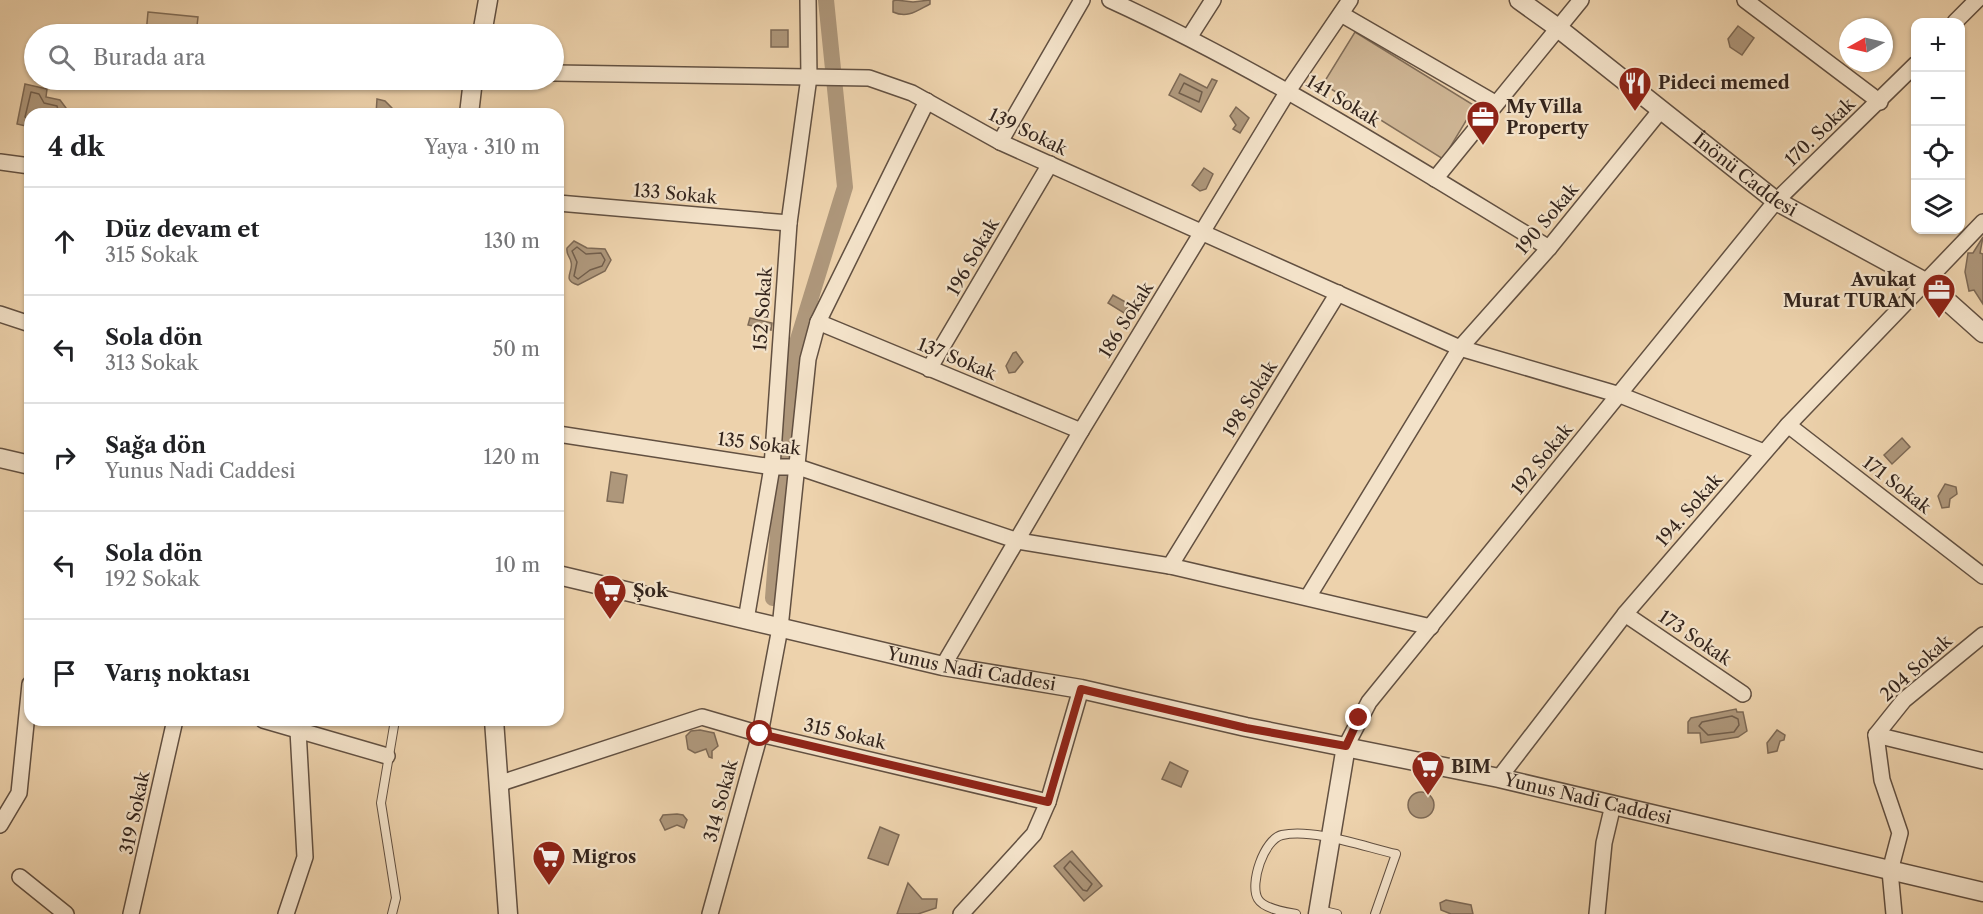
<!DOCTYPE html>
<html lang="tr">
<head>
<meta charset="utf-8">
<style>
	body { margin:0; font-family:"Libre Caslon Text",serif; background:#f6f6f6; color:#202124 }
	.controls { position:absolute; right:18px; top:18px; display:grid; overflow:hidden; border-radius:12px; box-shadow:0 2px 4px #0004 }
	.controls button { width:54px; height:54px; display:grid; place-items:center; padding:0; border:0; border-bottom:2px solid #e0e0e0; background:#fff; color:#202124; font:30px sans-serif }
	.compass { position:absolute; left:1839px; top:18px; width:54px; height:54px; border-radius:50%; background:#fff; box-shadow:0 2px 4px #0004; rotate:262deg }
	.stop { position:absolute; width:18px; height:18px; margin:-14px; border:4px solid #8f2418; border-radius:50%; background:#fff }
	.stop.end { background:#8f2418; border-color:#fff; box-shadow:0 2px 6px #0008 }
	.list { margin:0; padding:0; list-style:none }
	h2 { display:flex; justify-content:space-between; align-items:center; height:78px; margin:0; padding:0 24px; font-size:26px }
	h2 small { font-size:20px; font-weight:400; color:#757577 }
	.list li { display:grid; grid-template-columns:39px 1fr auto; gap:18px; align-items:center; box-sizing:border-box; height:108px; padding:0 24px; border-top:2px solid #e0e0e0 }
	.list b { display:block; font-size:22px; white-space:nowrap }
	.list p { margin:0; font-size:20px; white-space:nowrap; color:#757577 }
	.list em { font-size:20px; font-style:normal; color:#757577 }
	.icon { flex:none; width:33px; height:33px; fill:none; stroke:currentColor; stroke-width:2; stroke-linecap:round; stroke-linejoin:round }
	.map { position:relative; flex:none; width:1983px; height:914px; overflow:hidden }
	.search { position:absolute; background:#fff; box-shadow:0 2px 4px #0004; left:24px; top:24px; width:540px; height:66px; display:flex; align-items:center; gap:15px; box-sizing:border-box; padding:0 21px; border-radius:33px; color:#757577; font-size:22px }
	.panel { position:absolute; background:#fff; box-shadow:0 2px 4px #0004; left:24px; top:108px; width:540px; height:618px; border-radius:18px }
	.map>svg:first-child { display:block }
	.green { fill:#ceb594; stroke:#816d58; stroke-width:1.5 }
	.water { fill:#ae977b; stroke:#7d6955; stroke-width:1.5 }
	.lines { fill:none; stroke-linecap:round; stroke-linejoin:round }
	.shore { stroke:#715e4c; stroke-width:1.5 }
	.canal { stroke:#ae977b; stroke-width:16 }
	.service-casing { stroke:#625041; stroke-width:10 }
	.minor-casing { stroke:#625041; stroke-width:18 }
	.tertiary-casing { stroke:#625041; stroke-width:21 }
	.service { stroke:#f3e2c9; stroke-width:8 }
	.minor { stroke:#f3e2c9; stroke-width:15 }
	.tertiary { stroke:#f3e2c9; stroke-width:18 }
	.route { stroke:#8f2418; stroke-width:8 }
	.labels { text-anchor:middle; dominant-baseline:central; stroke-width:4.5; stroke-linejoin:round; paint-order:stroke }
	.poi-label { font-size:18px; font-weight:bold; fill:#34251d; stroke:#f3e2c9; text-anchor:start }
	.street-label { font-size:18px; fill:#34251d; stroke:#f3e2c9 }
</style>
</head>
<body>
<div class="map">
<svg width="1983" height="914" viewBox="0 0 1983 914">
	<rect width="100%" height="100%" fill="#edd2ac"/>
	<filter id="stains"><feTurbulence type="fractalNoise" baseFrequency=".00333" numOctaves="4"/><feColorMatrix values="0 0 0 0 .2 0 0 0 0 .09 0 0 0 0 .02 0 0 0 .5 -.17"/></filter>
	<radialGradient id="worn" r=".72"><stop offset=".6" stop-color="#630" stop-opacity="0"/><stop offset="1" stop-color="#630" stop-opacity=".3"/></radialGradient>
	<g class="green">
		<polygon points="148,12 198,17 196,34 146,34"/>
		<polygon points="1355,32 1475,106 1443,159 1323,84"/>
	</g>
	<g class="water">
		<path d="M 896,0 L 913,2 L 930,0 L 930,4 C 918,10 908,19 893,12 L 893,1 Z"/>
		<polygon points="1738,26 1754,38 1742,55 1730,47 1728,39"/>
		<rect x="771" y="30" width="17" height="17"/>
		<polygon points="1180,74 1207,88 1212,79 1217,81 1201,112 1169,95"/>
		<polygon points="25,84 47,89 46,97 60,100 66,108 65,114 30,114 30,127 17,124"/>
		<polygon points="377,99 385,101 392,108 391,114 376,114"/>
		<polygon points="1236,107 1249,118 1240,133 1233,129 1236,125 1230,116"/>
		<polygon points="1204,168 1213,174 1206,189 1200,191 1192,185"/>
		<polygon points="1983,237 1980,253 1983,254 1983,304 1974,290 1969,291 1965,272 1968,253 1973,253"/>
		<path d="M 574,241 L 587,248 L 605,249 L 611,260 L 605,271 L 578,285 C 561,280 574,272 571,262 C 570,256 566,255 567,248 Z"/>
		<polygon points="1113,295 1129,304 1124,313 1108,303"/>
		<polygon points="750,318 772,323 771,330 748,325"/>
		<polygon points="1016,352 1023,362 1015,372 1009,373 1006,366 1013,353"/>
		<polygon points="1902,438 1910,447 1892,464 1884,455"/>
		<polygon points="611,472 627,475 623,503 607,501"/>
		<polygon points="1945,484 1956,487 1957,494 1950,499 1949,507 1942,508 1938,496"/>
		<polygon points="1736,709 1737,712 1743,712 1747,731 1738,737 1701,743 1700,733 1688,733 1688,722 1691,718"/>
		<polygon points="700,730 714,733 718,746 712,751 712,758 709,757 706,749 695,753 688,749 686,736 691,731"/>
		<polygon points="1777,730 1785,735 1784,740 1780,741 1777,751 1768,753 1767,743"/>
		<polygon points="1170,762 1188,771 1181,787 1162,779"/>
		<circle cx="1421" cy="805" r="13"/>
		<polygon points="677,814 683,815 687,820 684,828 677,825 665,830 660,820 663,815"/>
		<polygon points="880,827 899,835 888,865 868,858"/>
		<polygon points="1072,851 1102,886 1084,901 1054,866"/>
		<polygon points="908,883 922,899 937,899 936,908 918,914 897,914"/>
		<polygon points="1446,900 1471,905 1473,914 1451,914 1441,910 1440,903"/>
	</g>
	<g class="lines">
		<g class="shore">
			<polygon points="1184,83 1202,92 1199,102 1179,93"/>
			<polyline points="30,121 25,117 31,92 39,94 44,103 57,106 59,114"/>
			<polygon points="577,247 586,254 601,253 605,260 602,266 590,270 578,279 574,276 577,262 572,251"/>
			<polygon points="1732,716 1738,719 1739,725 1734,732 1708,735 1699,726 1702,722"/>
			<polygon points="1070,861 1092,884 1087,891 1083,890 1064,868"/>
		</g>
		<polyline class="canal" points="773,598 791,362 845,187 826,0"/>
		<defs>
			<g id="service">
				<polyline points="1320,910 1337,914"/>
				<polyline points="392,914 396,898 381,803 395,720"/>
				<path d="M 1296,914 C 1285,912 1264,909 1258,899 C 1249,884 1264,839 1282,835 C 1313,828 1365,847 1396,854 L 1375,914"/>
			</g>
			<g id="minor">
				<path d="M 1110,0 C 1263,70 1405,161 1549,248"/>
				<polyline points="1745,0 1880,102"/>
				<polyline points="1341,14 1495,103"/>
				<polyline points="1955,22 1977,0"/>
				<polyline points="1190,36 1213,0"/>
				<polyline points="554,73 869,78 912,93 1000,142 1460,348 1620,395 1764,452"/>
				<polyline points="1000,142 1082,0"/>
				<polyline points="0,162 30,166"/>
				<polyline points="1435,179 1581,0"/>
				<polyline points="558,203 789,223"/>
				<polyline points="0,314 30,324"/>
				<polyline points="818,322 1081,431"/>
				<polyline points="929,369 1050,164"/>
				<polyline points="1788,425 1983,576"/>
				<polyline points="558,434 772,467 798,467 1018,541 1170,566 1431,627"/>
				<polyline points="1170,566 1338,293"/>
				<polyline points="1308,597 1460,348 1549,248 1660,111"/>
				<polyline points="1625,614 1743,694"/>
				<polyline points="746,620 772,467 789,223 809,77 808,0"/>
				<polyline points="943,666 1081,431 1288,91 1350,0"/>
				<polyline points="263,720 387,756"/>
				<polyline points="1876,735 1983,761"/>
				<polyline points="1346,746 1369,702 1776,201 1916,64"/>
				<polyline points="1499,778 1625,614 1788,425 1983,222"/>
				<polyline points="498,784 702,717 760,734 1048,802"/>
				<polyline points="0,825 19,793 30,684"/>
				<polyline points="20,877 66,914"/>
				<polyline points="131,914 175,720"/>
				<polyline points="286,914 305,857 298,730"/>
				<polyline points="710,914 760,734 780,628 808,359 818,322 927,101"/>
				<polyline points="961,914 1034,834 1048,802 1081,689"/>
				<polyline points="1597,914 1604,843 1613,805"/>
				<polyline points="1894,914 1890,871 1900,833 1882,780 1876,735 1904,700 1983,635"/>
			</g>
			<g id="tertiary">
				<path id="s1" d="M 1519,0 L 1558,28 L 1776,201 L 1927,283 L 1983,333"/>
				<polyline points="482,34 488,0"/>
				<polyline points="469,114 473,80"/>
				<polyline points="0,458 30,465"/>
				<path id="s2" d="M 558,575 L 943,666 L 1081,689 L 1246,727 L 1499,778 L 1983,892"/>
				<polyline points="494,720 508,914"/>
				<polyline points="1318,914 1346,746"/>
			</g>
		</defs>
		<use href="#service" class="service-casing"/>
		<use href="#minor" class="minor-casing"/>
		<use href="#tertiary" class="tertiary-casing"/>
		<use href="#service" class="service"/>
		<use href="#minor" class="minor"/>
		<use href="#tertiary" class="tertiary"/>
	</g>
	<g class="lines">
		<polyline class="route" points="760,734 1048,802 1081,689 1246,728 1346,746 1359,718"/>
	</g>
	<defs>
		<symbol id="restaurant-pin" viewBox="-11 -11 22 30"><path d="M0 17L-7.5 6A9.5 9.5 0 1 1 7.5 6Z" fill="#8f2418" stroke="#f3e2c9"/><path d="M-5-6h1v4h1v-4h1v4h1v-4h1v5L-1.5 .5V6h-2V.5L-5-1ZM5-6V6H3V1.5H1.5Q1.5-4 5-6Z" fill="#fff"/></symbol>
		<symbol id="office-pin" viewBox="-11 -11 22 30"><path d="M0 17L-7.5 6A9.5 9.5 0 1 1 7.5 6Z" fill="#8f2418" stroke="#f3e2c9"/><path d="M-6-3h4V-5.5h4V-3h4V5H-6ZM-1-4.5V-3h2v-1.5ZM-6 0V1H6V0Z" fill="#fff"/></symbol>
		<symbol id="supermarket-pin" viewBox="-11 -11 22 30"><path d="M0 17L-7.5 6A9.5 9.5 0 1 1 7.5 6Z" fill="#8f2418" stroke="#f3e2c9"/><path d="M-6-5.5h2.5l.6 2H6L4.5 2H-2.5L-4.4-4H-6ZM-1.5 3.2a1.3 1.3 0 1 0 .1 0ZM3 3.2a1.3 1.3 0 1 0 .1 0Z" fill="#fff"/></symbol>
	</defs>
	<g fill-rule="evenodd">
		<use href="#restaurant-pin" x="1616" y="64" width="38" height="52"/>
		<use href="#office-pin" x="1464" y="98" width="38" height="52"/>
		<use href="#office-pin" x="1920" y="271" width="38" height="52"/>
		<use href="#supermarket-pin" x="591" y="572" width="38" height="52"/>
		<use href="#supermarket-pin" x="1409" y="748" width="38" height="52"/>
		<use href="#supermarket-pin" x="530" y="838" width="38" height="52"/>
	</g>
	<g class="labels">
		<g class="poi-label">
			<text x="1658" y="83">Pideci memed</text>
			<text x="1506" y="107">My Villa<tspan x="1506" dy="21">Property</tspan></text>
			<text x="1916" y="280" text-anchor="end">Avukat<tspan x="1916" dy="21">Murat TURAN</tspan></text>
			<text x="633" y="591">Şok</text>
			<text x="1451" y="767">BIM</text>
			<text x="572" y="857">Migros</text>
		</g>
		<g class="street-label">
			<text transform="translate(1343 101) rotate(31)">141 Sokak</text>
			<text transform="translate(1028 132) rotate(26)">139 Sokak</text>
			<text transform="translate(1820 132) rotate(-44)">170. Sokak</text>
			<text stroke="none"><textPath href="#s1" startOffset="286">İnönü Caddesi</textPath></text>
			<text transform="translate(675 194) rotate(5)">133 Sokak</text>
			<text transform="translate(1547 219) rotate(-50)">190 Sokak</text>
			<text transform="translate(973 257) rotate(-60)">196 Sokak</text>
			<text transform="translate(763 309) rotate(-86)">152 Sokak</text>
			<text transform="translate(1126 320) rotate(-58)">186 Sokak</text>
			<text transform="translate(957 359) rotate(22)">137 Sokak</text>
			<text transform="translate(1250 399) rotate(-58)">198 Sokak</text>
			<text transform="translate(759 444) rotate(7)">135 Sokak</text>
			<text transform="translate(1542 459) rotate(-51)">192 Sokak</text>
			<text transform="translate(1897 485) rotate(38)">171 Sokak</text>
			<text transform="translate(1689 510) rotate(-49)">194. Sokak</text>
			<text transform="translate(1695 638) rotate(34)">173 Sokak</text>
			<text transform="translate(1916 668) rotate(-42)">204 Sokak</text>
			<text stroke="none"><textPath href="#s2" startOffset="424">Yunus Nadi Caddesi</textPath></text>
			<text transform="translate(845 734) rotate(13)">315 Sokak</text>
			<text stroke="none"><textPath href="#s2" startOffset="1054">Yunus Nadi Caddesi</textPath></text>
			<text transform="translate(721 801) rotate(-75)">314 Sokak</text>
			<text transform="translate(135 813) rotate(-78)">319 Sokak</text>
		</g>
	</g>
	<rect width="100%" height="100%" filter="url(#stains)"/>
	<rect width="100%" height="100%" fill="url(#worn)"/>
</svg>
<div class="controls">
<button>+</button>
<button>−</button>
<button><svg class="icon" aria-label="locate" viewBox="0 0 24 24"><circle cx="12" cy="12" r="6"/><path d="M12 2v4M12 18v4M2 12h4M18 12h4"/></svg></button>
<button><svg class="icon" aria-label="layers" viewBox="0 0 24 24"><path d="M12 4l9 5-9 5-9-5zM3 14l9 5 9-5"/></svg></button>
</div>
<svg class="compass" viewBox="-18 -18 36 36"><path d="M0-13l5 13h-10z" fill="#e53935"/><path d="M0 13l5-13h-10z" fill="#757577"/></svg>
<div class="stop" style="left:760px;top:734px"></div>
<div class="stop end" style="left:1359px;top:718px"></div>
<div class="search"><svg class="icon" aria-label="search" viewBox="0 0 24 24"><circle cx="10" cy="10" r="6"/><path d="M15 15l6 6"/></svg>Burada ara</div>
<section class="panel">
<h2>4 dk<small>Yaya · 310 m</small></h2>
<ul class="list">
<li><svg class="icon" aria-label="ahead" viewBox="0 0 24 24"><path d="M12 20V5M6 11l6-6 6 6"/></svg><div><b>Düz devam et</b><p>315 Sokak</p></div><em>130 m</em></li>
<li><svg class="icon" aria-label="left" viewBox="0 0 24 24"><path d="M17 20v-9H6M10 6l-5 5 5 5"/></svg><div><b>Sola dön</b><p>313 Sokak</p></div><em>50 m</em></li>
<li><svg class="icon" aria-label="right" viewBox="0 0 24 24"><path d="M7 20v-9h11M14 6l5 5-5 5"/></svg><div><b>Sağa dön</b><p>Yunus Nadi Caddesi</p></div><em>120 m</em></li>
<li><svg class="icon" aria-label="left" viewBox="0 0 24 24"><path d="M17 20v-9H6M10 6l-5 5 5 5"/></svg><div><b>Sola dön</b><p>192 Sokak</p></div><em>10 m</em></li>
<li><svg class="icon" aria-label="arrive" viewBox="0 0 24 24"><path d="M6 21V4h12l-3 4 3 4H6"/></svg><div><b>Varış noktası</b></div></li>
</ul>
</section>
</div>
</body>
</html>
